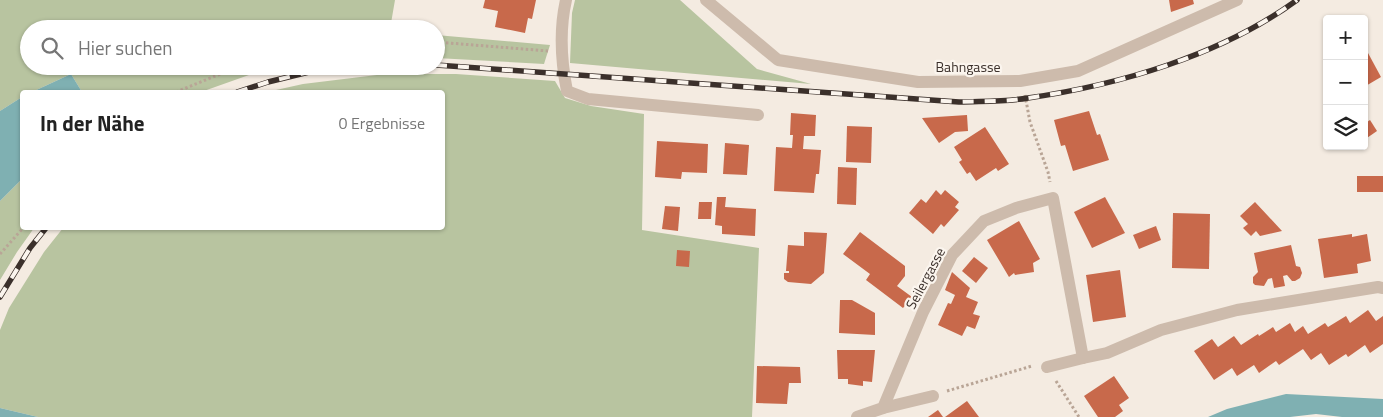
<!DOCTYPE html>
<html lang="de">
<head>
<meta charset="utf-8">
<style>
	body { margin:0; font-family:"Titillium Web",sans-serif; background:#f6f6f6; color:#222 }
	.controls { position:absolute; right:15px; top:15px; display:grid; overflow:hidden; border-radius:5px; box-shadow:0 1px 4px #0004 }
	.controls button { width:45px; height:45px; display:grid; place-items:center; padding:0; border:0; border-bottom:1px solid #e0e0e0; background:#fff; color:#222; font:25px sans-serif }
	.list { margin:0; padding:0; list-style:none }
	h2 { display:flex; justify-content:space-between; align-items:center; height:65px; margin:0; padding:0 20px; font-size:21px }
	h2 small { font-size:16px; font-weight:400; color:#767676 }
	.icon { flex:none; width:28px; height:28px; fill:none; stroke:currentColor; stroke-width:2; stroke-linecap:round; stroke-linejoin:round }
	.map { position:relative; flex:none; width:1383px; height:417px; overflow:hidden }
	.search { position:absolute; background:#fff; box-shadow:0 1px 4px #0004; left:20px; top:20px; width:425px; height:55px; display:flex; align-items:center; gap:12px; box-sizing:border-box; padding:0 18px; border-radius:28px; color:#767676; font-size:19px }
	.panel { position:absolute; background:#fff; box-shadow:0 1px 4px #0004; left:20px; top:90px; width:425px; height:140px; border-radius:5px }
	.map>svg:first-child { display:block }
	.green { fill:#b8c4a0 }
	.water { fill:#7fb0b2 }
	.building { fill:#c8694b }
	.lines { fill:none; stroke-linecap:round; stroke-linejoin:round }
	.path { stroke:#b9a596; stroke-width:3; stroke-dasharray:2.5 2.5; stroke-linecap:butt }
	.street { stroke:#cdbbac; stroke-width:12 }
	.rail-casing { stroke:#3b302b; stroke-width:5.5 }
	.rail { stroke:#fbf5ee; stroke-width:4; stroke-dasharray:11; stroke-linecap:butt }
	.labels { text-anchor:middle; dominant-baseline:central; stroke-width:4.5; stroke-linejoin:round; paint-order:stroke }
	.street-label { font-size:14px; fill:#3b302b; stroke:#fbf5ee }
</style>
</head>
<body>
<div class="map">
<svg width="1383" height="417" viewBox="0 0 1383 417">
	<rect width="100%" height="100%" fill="#f4ebe1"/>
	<g class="green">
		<polygon points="0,0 395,0 390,29 29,29 29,66 274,66 201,92 82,92 71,74 32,92 22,92 22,97 0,111"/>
		<polygon points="575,0 680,0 757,69 811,84 570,63 572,13"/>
		<polygon points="436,35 550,45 544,64 436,58"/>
		<polygon points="385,74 456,74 555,81 565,98 591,106 644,114 642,230 759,248 752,417 38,417 0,408 0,330 9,308 44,252 63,228 442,228 442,92 267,92 303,84"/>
		<polygon points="22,179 22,228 34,228 17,252 0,280 0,201"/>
	</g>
	<g class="water">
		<polygon points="71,74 82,92 32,92"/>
		<polygon points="22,97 22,179 0,201 0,111"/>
		<polygon points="1286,394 1383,399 1383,417 1342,417 1316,414 1290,417 1208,417 1227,409"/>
		<polygon points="0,408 38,417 0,417"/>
	</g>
	<g class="building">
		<polygon points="485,0 536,0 532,19 528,18 525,33 495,27 498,11 483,8"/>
		<polygon points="1169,0 1193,0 1194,4 1171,12"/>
		<polygon points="1368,53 1381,77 1364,87 1364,55"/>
		<polygon points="1089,111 1097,135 1100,134 1109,160 1073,171 1065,145 1061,146 1054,120"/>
		<polygon points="791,113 816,115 815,136 804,136 803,149 821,150 819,174 816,174 814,193 774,191 776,147 792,148 793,135 790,135"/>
		<polygon points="967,115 968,131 955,132 939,143 922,118"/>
		<polygon points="1370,120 1377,131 1364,140 1364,124"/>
		<polygon points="847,126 872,127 871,163 846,162"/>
		<polygon points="985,127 1009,164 998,171 996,168 976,181 970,172 967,174 959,162 962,160 954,147"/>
		<polygon points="657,141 708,144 707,173 682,172 681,179 655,177"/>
		<polygon points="725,143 749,145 747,175 723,174"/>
		<polygon points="838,167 857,168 856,205 837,204"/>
		<rect x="1357" y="176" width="26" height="16"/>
		<polygon points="936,190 941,195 945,190 959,202 955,207 959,210 944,227 941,224 933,234 909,213 921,199 926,203"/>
		<polygon points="717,197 726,197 725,207 756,209 755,236 722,234 722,226 715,225"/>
		<polygon points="1105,197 1125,233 1092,248 1074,212"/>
		<polygon points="699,202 712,202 711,219 698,219"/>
		<polygon points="1255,202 1282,231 1260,236 1256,231 1251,236 1243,228 1248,224 1240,216"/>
		<polygon points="665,206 680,207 678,231 662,229"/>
		<polygon points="1173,213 1210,214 1209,269 1172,268"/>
		<polygon points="1019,221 1040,259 1033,263 1034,272 1015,275 1014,273 1009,277 987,240"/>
		<polygon points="1156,226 1161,240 1139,249 1133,235"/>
		<polygon points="804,232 827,233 824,273 811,284 788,282 784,279 784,273 789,273 789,271 786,271 788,245 804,246"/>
		<polygon points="860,232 905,266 905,276 897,286 912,297 903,308 866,280 870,274 843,254"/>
		<polygon points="1352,234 1352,237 1367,234 1371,261 1357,264 1358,273 1324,278 1318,239"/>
		<polygon points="1291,245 1296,266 1300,267 1302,273 1300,278 1295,281 1292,281 1287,275 1283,276 1285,286 1274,288 1272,278 1268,279 1264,286 1255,285 1253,283 1253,277 1258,272 1254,253"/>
		<polygon points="677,250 690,251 689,267 676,266"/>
		<polygon points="974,257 988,268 976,283 962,271"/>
		<polygon points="1120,270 1126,317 1093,322 1086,275"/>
		<polygon points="952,272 970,288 966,297 978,302 973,314 980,316 975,329 967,326 962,336 938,325 948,303 951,304 955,295 945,290"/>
		<polygon points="840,300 852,300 875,313 875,335 839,333"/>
		<polygon points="1368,310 1376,321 1383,316 1383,344 1370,353 1365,345 1348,357 1346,354 1329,365 1321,353 1311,360 1303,349 1279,365 1276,361 1259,373 1254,365 1237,376 1232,368 1214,380 1194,351 1212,339 1218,347 1234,336 1241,345 1258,334 1259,336 1273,327 1276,332 1290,323 1295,332 1303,326 1308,334 1325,323 1328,327 1346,316 1350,323"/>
		<polygon points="837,350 875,350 872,382 863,381 863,386 848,384 848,379 838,379"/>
		<polygon points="757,366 800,367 801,383 789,383 787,404 756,403"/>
		<polygon points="1114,376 1129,398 1119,405 1123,411 1115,417 1098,417 1084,396"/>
		<polygon points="967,401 979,417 945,417"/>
		<polygon points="938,410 943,417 928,417"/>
	</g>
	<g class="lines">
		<g class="path">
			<polyline points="436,42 548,51"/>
			<polyline points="176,92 240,66"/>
			<polyline points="1025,95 1030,122 1048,172 1050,182"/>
			<polyline points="0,254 23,228"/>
			<polyline points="1056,381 1079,417"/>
			<polyline points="947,391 1032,366"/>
		</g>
		<g class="street">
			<path d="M 566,0 C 559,31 561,61 567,91 L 588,99 L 758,115"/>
			<polyline points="706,0 778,60 918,82 1020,81 1078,71 1237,0"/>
			<polyline points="1047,367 1083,358"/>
			<polyline points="883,408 933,396"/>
			<polyline points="857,417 883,408 923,312 952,255 984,221 1016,208 1053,198 1083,358 1107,353 1161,330 1237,310 1378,287 1383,288"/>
		</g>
		<defs>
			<g id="rail">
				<path d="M 436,65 L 959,102 C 982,101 1006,102 1028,98 C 1119,85 1222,55 1297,0"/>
				<polyline points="237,92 268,82 313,71 367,66"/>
				<polyline points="0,297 30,248 46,228"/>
			</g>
		</defs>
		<use href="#rail" class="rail-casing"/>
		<use href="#rail" class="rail"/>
	</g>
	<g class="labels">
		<g class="street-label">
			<text x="968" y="66">Bahngasse</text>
			<text transform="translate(925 278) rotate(-62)">Seilergasse</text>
		</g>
	</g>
</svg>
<div class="controls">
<button>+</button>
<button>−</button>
<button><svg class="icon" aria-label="layers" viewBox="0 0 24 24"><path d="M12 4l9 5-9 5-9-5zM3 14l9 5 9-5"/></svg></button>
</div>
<div class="search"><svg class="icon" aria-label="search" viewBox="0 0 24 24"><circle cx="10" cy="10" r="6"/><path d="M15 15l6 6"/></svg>Hier suchen</div>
<section class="panel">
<h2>In der Nähe<small>0 Ergebnisse</small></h2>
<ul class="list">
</ul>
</section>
</div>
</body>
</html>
